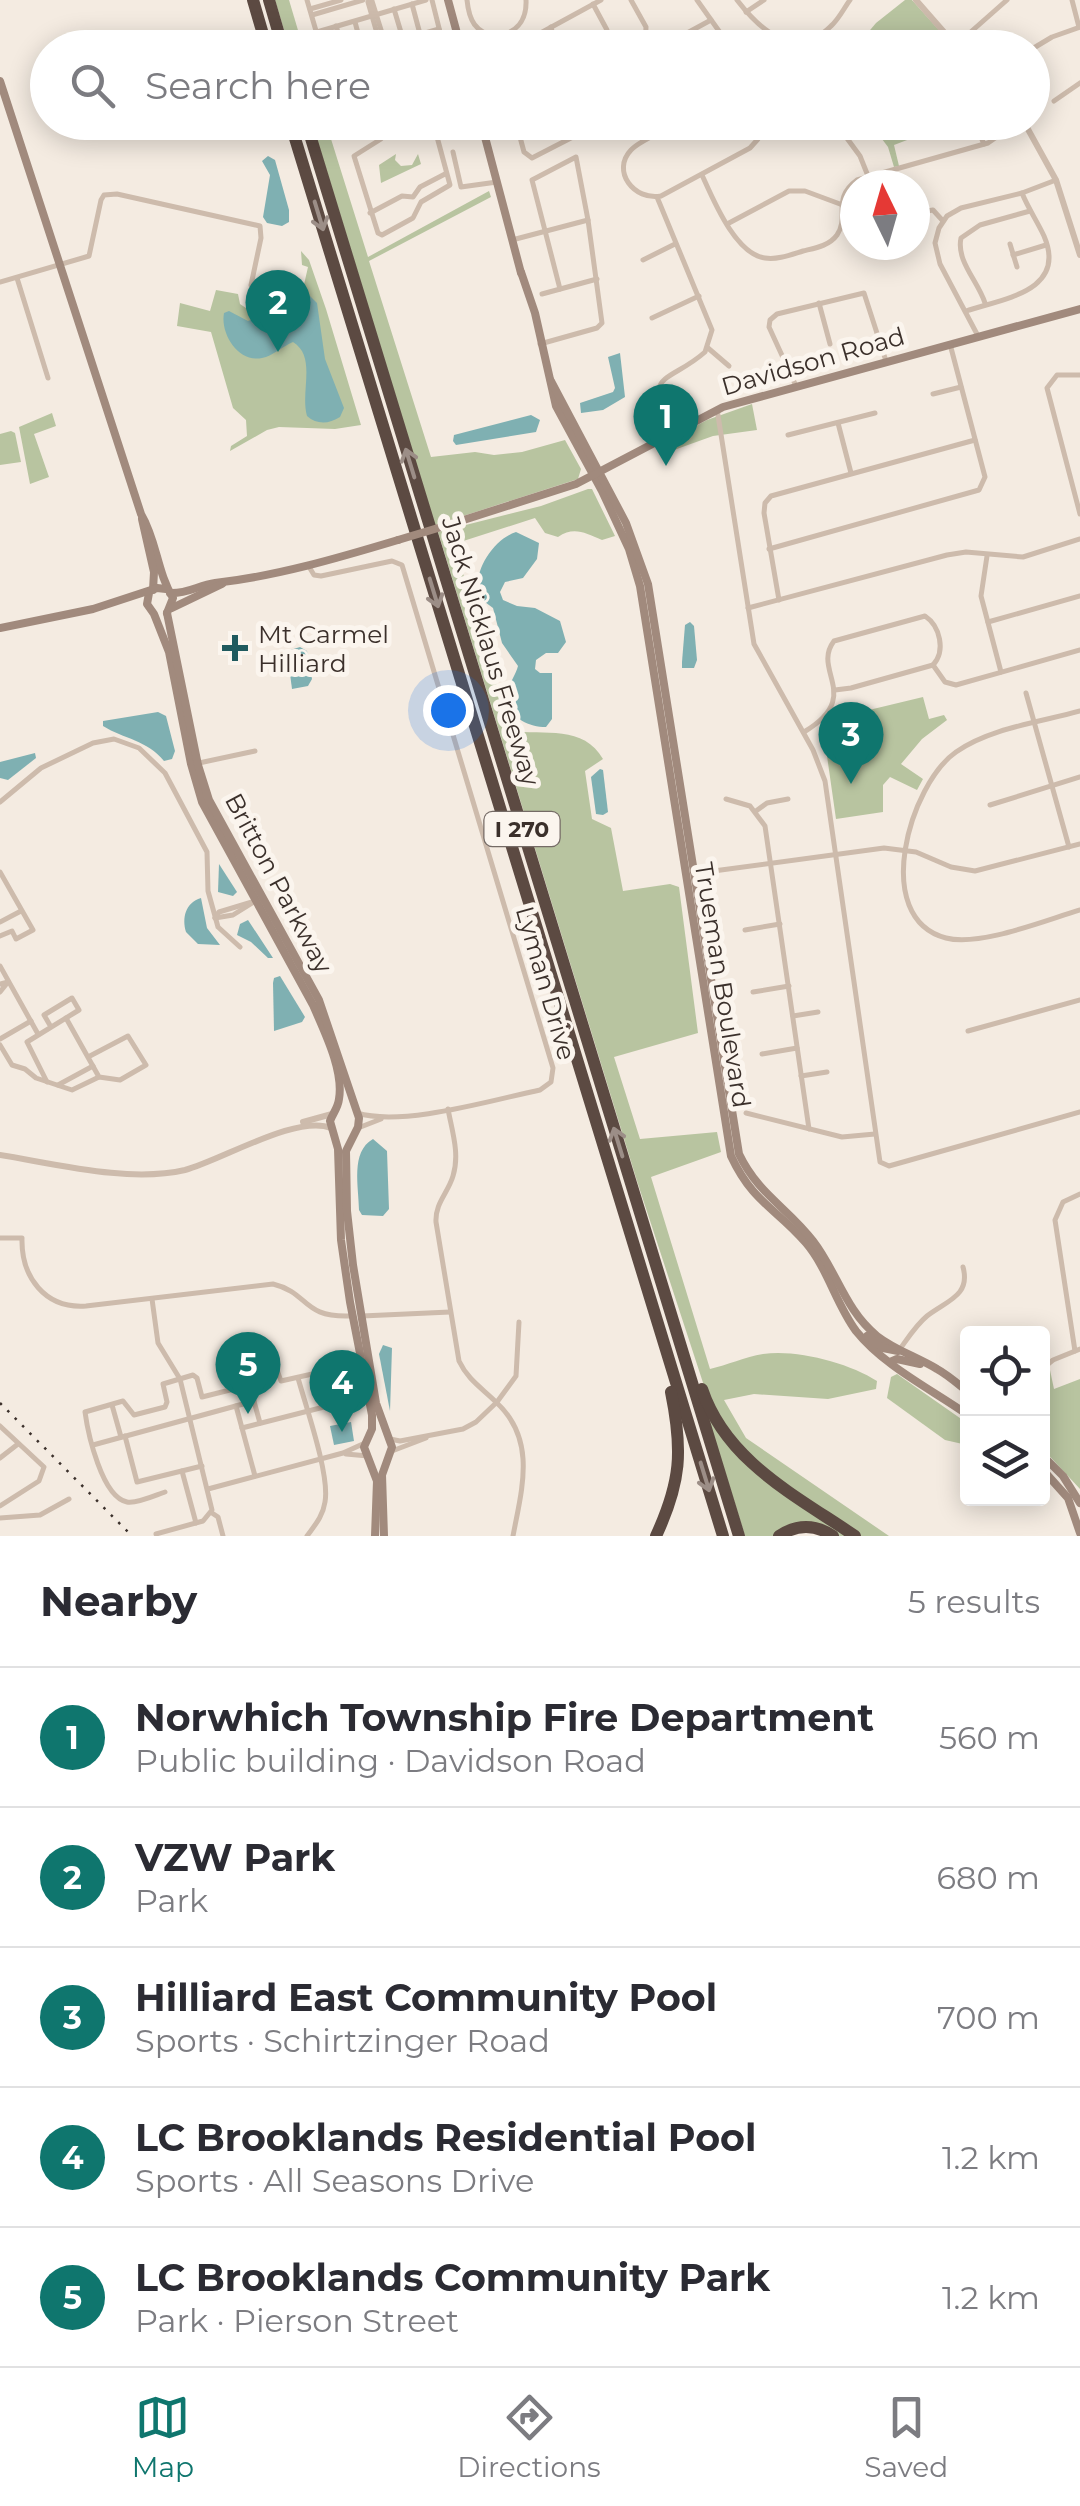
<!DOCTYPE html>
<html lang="en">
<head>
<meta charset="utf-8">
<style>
	body { margin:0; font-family:Montserrat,sans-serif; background:#f2f2f3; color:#2b2b33 }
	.controls { position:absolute; right:30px; bottom:30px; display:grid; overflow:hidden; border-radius:10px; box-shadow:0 5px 25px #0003 }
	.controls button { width:90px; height:90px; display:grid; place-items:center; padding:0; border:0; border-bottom:2px solid #e1e1e2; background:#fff; color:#2b2b33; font:50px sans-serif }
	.compass { position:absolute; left:840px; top:170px; width:90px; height:90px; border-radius:50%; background:#fff; box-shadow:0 5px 25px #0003; rotate:355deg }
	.you { position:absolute; left:448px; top:710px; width:35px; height:35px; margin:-25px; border:8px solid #fff; border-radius:50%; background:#1a73e8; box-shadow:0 0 0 15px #1a73e833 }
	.badge { display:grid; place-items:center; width:65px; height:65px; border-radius:50%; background:#0f766e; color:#fff; font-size:32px; font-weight:700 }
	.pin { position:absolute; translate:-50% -82px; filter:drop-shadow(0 2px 5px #0008) }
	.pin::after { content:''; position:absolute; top:52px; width:35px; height:30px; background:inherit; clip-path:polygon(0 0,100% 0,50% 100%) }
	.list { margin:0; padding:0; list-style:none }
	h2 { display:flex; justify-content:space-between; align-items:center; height:130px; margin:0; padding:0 40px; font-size:42px }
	h2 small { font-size:32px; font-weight:400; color:#7c7c81 }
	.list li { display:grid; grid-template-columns:65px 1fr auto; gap:30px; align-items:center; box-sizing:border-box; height:140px; padding:0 40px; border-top:2px solid #e1e1e2 }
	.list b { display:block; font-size:38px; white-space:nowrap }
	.list p { margin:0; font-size:32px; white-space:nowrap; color:#7c7c81 }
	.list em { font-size:32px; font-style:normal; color:#7c7c81 }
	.icon { flex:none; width:55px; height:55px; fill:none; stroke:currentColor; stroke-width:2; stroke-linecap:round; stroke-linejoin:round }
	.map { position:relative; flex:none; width:1080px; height:1536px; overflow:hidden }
	.search { position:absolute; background:#fff; box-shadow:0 5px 25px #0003; left:30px; right:30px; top:30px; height:110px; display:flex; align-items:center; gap:25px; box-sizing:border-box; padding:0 35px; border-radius:55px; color:#7c7c81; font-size:38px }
	.sheet { height:830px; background:#fff }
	nav { display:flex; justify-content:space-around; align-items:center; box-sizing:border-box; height:140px; border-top:2px solid #e1e1e2; background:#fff; font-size:28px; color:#7c7c81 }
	nav a { display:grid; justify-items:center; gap:5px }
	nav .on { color:#0f766e }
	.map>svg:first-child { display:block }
	.green { fill:#b8c4a0 }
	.water { fill:#7fb0b2 }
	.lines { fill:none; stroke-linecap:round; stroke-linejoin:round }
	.minor { stroke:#cdbbac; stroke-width:5 }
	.tertiary { stroke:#cdbbac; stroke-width:6 }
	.secondary { stroke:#a18a7d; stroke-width:8 }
	.motorway { stroke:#5c4a42; stroke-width:12 }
	.rail { stroke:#3b302b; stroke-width:2.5; stroke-dasharray:2.5 8; stroke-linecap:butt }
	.secondary-bridge { stroke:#a18a7d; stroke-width:8 }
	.oneway { stroke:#9c8e87 }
	.poi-dot { fill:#1f5a5e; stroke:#fbf5ee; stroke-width:4 }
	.labels { text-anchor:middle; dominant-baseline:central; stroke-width:10; stroke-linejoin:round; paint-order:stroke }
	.shield { fill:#fbf5ee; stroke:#756b66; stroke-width:2.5 }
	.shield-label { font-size:22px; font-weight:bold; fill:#3b302b }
	.street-label { font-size:25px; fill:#3b302b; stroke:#fbf5ee }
	.poi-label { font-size:25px; fill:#3b302b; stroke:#fbf5ee; text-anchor:start }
</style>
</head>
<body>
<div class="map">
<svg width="1080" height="1536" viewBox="0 0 1080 1536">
	<rect width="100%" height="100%" fill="#f4ebe1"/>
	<g class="green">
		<polygon points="275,0 289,0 303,47 289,47"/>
		<polygon points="905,0 912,0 954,47 855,48 876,23"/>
		<polygon points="312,123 326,123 368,257 489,191 491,197 369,261 431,457 475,452 494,455 522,452 565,440 581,469 578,479 435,525"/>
		<polygon points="870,123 929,123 915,137 894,145 899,166 894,167 888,147"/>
		<polygon points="396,154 395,160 401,166 412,165 418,154 421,164 381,183 379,165"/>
		<polygon points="301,251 309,260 326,309 361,425 335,429 279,427 267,430 230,451 231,446 247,436 246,420 233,408 211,332 177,326 180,303 210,311 216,290 238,294 240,304 246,308 259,303 298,311 308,267 302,265"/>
		<polygon points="752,404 757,430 713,436 674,450 668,441 707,420"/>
		<polygon points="52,413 56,426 34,434 49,477 30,484 19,427"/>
		<polygon points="11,431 15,433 21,462 0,465 0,434"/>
		<path d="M 588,489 L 592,489 L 615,536 L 602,540 C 585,533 574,526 558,537 L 545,533 L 535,518 L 454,544 L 511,731 C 544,735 584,725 603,759 L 585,771 L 592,819 L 611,828 L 623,891 L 670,884 L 679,887 L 698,1033 L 614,1057 L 640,1139 L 717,1132 L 721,1152 L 651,1177 L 710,1369 C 727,1365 745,1357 763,1354 C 797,1349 849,1363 877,1381 L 876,1389 L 828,1399 L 754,1394 L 724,1400 L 746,1438 L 889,1536 L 859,1536 L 748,1457 L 709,1401 L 637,1181 L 438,532 L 541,506 Z"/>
		<polygon points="923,697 929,719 944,715 947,720 922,739 901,764 923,779 917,790 890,777 883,785 883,812 836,819 826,749 840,745 869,710"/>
		<polygon points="1050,1370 1054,1389 1080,1379 1080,1489 1043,1449 1043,1410 1046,1409 1043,1377"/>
		<polygon points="897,1374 967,1423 967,1445 945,1440 887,1398 891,1377"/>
		<polygon points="707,1414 720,1433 846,1536 836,1536 825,1528 776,1536 745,1536"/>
	</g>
	<g class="water">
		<polygon points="268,156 275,160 289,210 289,222 282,226 267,223 263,217 270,175 262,161"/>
		<path d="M 310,296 L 317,303 L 325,359 L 344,408 L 340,417 C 329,424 317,425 307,416 C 300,391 317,357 293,342 C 283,346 273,356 262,358 C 238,363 220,333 224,313 L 229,311 L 248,321 L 269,313 L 283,323 L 293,325 Z"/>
		<polygon points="620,353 625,397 603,410 581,413 580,403 613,392 615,388 608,357"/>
		<polygon points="531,415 540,420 536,432 456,445 453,441 454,435"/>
		<path d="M 516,532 L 539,543 L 537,559 L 523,578 L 505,582 L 500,592 L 503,600 L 517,606 L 535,608 L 560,621 L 566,642 L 558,653 L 546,653 L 536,660 L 535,669 L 540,673 L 552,673 L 552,719 L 546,727 C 526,727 504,715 508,690 C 510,682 516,674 518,666 L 502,643 L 493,608 L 485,602 L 475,603 L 479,599 C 471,574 492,540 516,532 Z"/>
		<polygon points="690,622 694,626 697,660 694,668 682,668 682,662 685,625"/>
		<polygon points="300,647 307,651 312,679 308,686 292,689 287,651"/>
		<path d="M 158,712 L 166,716 L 175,751 L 172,759 L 164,761 C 147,740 124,739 103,726 L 103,721 Z"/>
		<polygon points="35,753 36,758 8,780 0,778 0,762"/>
		<polygon points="600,769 603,770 608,812 603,815 596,814 591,777"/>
		<polygon points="219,864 237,892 233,896 218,892"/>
		<path d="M 201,898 L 207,928 L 220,945 L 198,944 L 186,932 C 182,918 185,903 201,898 Z"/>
		<polygon points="248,920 273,958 268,958 251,942 237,935 240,924"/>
		<polygon points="280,976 305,1017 302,1022 274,1031 273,983 274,978"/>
		<path d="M 373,1139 L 387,1151 L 389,1209 L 383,1216 L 362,1215 L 359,1210 C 359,1187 350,1152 373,1139 Z"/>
		<polygon points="383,1345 392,1348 390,1411 379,1354"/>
		<polygon points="351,1422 354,1441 334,1445 330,1426"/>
	</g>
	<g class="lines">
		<g class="minor">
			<polyline points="307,0 321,48"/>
			<polyline points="432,0 444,48"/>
			<path d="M 467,0 C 469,20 475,33 497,37 C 517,32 527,21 526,0"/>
			<polyline points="631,0 646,27 645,48"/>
			<polyline points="697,0 731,48"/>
			<path d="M 737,0 C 760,30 795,62 831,26 C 839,19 844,8 850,0"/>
			<polyline points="1072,0 1079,27"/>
			<polyline points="372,1 386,46"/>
			<polyline points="368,2 381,47"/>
			<polyline points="412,4 420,34"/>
			<polyline points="593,4 607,30 606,48"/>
			<polyline points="310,9 341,0"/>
			<polyline points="394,9 403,39"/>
			<polyline points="746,12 764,0"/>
			<polyline points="312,15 363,0"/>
			<polyline points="355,22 362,48"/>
			<polyline points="336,26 343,48"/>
			<polyline points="551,27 556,48"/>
			<polyline points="317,32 426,0"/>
			<polyline points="645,43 665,45 711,20"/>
			<polyline points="956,45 1007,0"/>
			<polyline points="374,48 439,29"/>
			<polyline points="513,48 601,0"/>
			<polyline points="1032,49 1052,37 1080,27"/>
			<polyline points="1054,101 1080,83"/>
			<polyline points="389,122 381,139 354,156 378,233 382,235 413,218 421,202 450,185 433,122"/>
			<polyline points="516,122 524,152 532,158 602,122"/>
			<path d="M 681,122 C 666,131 643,138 631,150 C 611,171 634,201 661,196 L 750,148 L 758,139 L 760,122"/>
			<polyline points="835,122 860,156 868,176"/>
			<polyline points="974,122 984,144"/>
			<polyline points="436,133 472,122"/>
			<polyline points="453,152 461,187 497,182"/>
			<path d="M 702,175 C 713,199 735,254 765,258 C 777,260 790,255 803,251 C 815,248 829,246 837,235 C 850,216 831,199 857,180 L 988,143 L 1018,122"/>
			<path d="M 657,197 L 712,330 L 705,352 C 669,384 639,371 674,432"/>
			<polyline points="370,213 402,196 413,197 420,187 445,174"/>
			<polyline points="915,213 933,210 943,221"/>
			<polyline points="729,223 789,191 805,191 840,204"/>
			<polyline points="512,240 588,220"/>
			<polyline points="1010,244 1017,267"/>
			<polyline points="1013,255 1046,245"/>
			<polyline points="643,260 675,244"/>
			<polyline points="17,278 48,378"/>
			<polyline points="0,282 89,256 101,200 104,195 117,194 260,226 261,238 251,285"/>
			<polyline points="542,294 597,279"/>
			<polyline points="819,303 830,344"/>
			<path d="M 985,303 C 978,281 956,261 961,238 L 980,225 L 1030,211"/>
			<path d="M 966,311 C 1001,299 1068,292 1044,236 C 1037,221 1028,208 1022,193"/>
			<polyline points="652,318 699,296"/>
			<polyline points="978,336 940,264 935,243 939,228 947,216 961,208 1022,193 1056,180"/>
			<polyline points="540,344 597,328 602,323 588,220 576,157 532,180 560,289"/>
			<polyline points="708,348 729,366"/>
			<polyline points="1080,375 1057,375 1047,388 1080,514"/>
			<polyline points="796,386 769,327 770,320 777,314 864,293 886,361"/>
			<polyline points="933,394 961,387"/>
			<polyline points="717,409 754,644 813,750 825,781 880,1162 889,1166 1080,1112"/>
			<polyline points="838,423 851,473"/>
			<polyline points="788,435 875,413"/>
			<polyline points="769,549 979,490 985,477 950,344"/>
			<polyline points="987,556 981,596 1001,672"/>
			<path d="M 308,565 L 314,575 L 321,576 L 392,561 L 402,565 L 553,1068 L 551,1082 L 540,1090 C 492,1100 403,1127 357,1113"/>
			<polyline points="779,600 764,513 765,503 771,496 975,440"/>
			<polyline points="748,608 947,555 966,552 1023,557 1080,539"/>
			<polyline points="988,622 1080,596"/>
			<polyline points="933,665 945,682 956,685 1080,650"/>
			<polyline points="835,690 851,688 933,665"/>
			<polyline points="1026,693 1069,847"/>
			<path d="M 1080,711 C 1041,722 990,728 956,752 C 910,784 870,918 946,938 C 980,947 1046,920 1080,910"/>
			<path d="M 804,732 C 864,696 811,671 834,641 L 925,616 C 940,626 946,651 933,665"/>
			<polyline points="199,763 255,751"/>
			<polyline points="726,799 750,806 765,826 809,1129"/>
			<polyline points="0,802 41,768 93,743 114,739 139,748 165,773 207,852 208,891 218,927 240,947"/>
			<polyline points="990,805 1080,777"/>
			<polyline points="756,811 767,803 788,799"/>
			<polyline points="0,872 33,930 16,939 12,931 0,936"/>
			<polyline points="706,872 884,848 916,852 951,867 975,871 1080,844"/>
			<polyline points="215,918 233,915 257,900"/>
			<polyline points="215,918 219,912 252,902"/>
			<polyline points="0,922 21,911"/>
			<polyline points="745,930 780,924"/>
			<polyline points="0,966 38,1034"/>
			<polyline points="0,984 8,982 0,992"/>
			<polyline points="753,992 789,986"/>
			<polyline points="793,1016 818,1012"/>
			<polyline points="66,1018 99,1077 120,1080 146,1065 128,1036 88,1057"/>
			<polyline points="968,1031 1080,1000"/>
			<polyline points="0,1039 31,1021"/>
			<polyline points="0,1045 12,1065 25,1069 36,1078 72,1090 99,1077"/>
			<polyline points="762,1054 797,1048"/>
			<polyline points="801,1076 827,1072"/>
			<polyline points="47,1082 27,1042 79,1010 72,998 44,1015 51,1027"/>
			<polyline points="58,1085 93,1066"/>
			<path d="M 448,1109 C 452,1131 460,1154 453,1176 C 448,1193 435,1203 436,1222 L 459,1361 C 468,1380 482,1388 496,1402 C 537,1440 522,1488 513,1536"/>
			<polyline points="746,1113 842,1137 875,1134"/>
			<polyline points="358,1128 381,1119"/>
			<path d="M 0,1238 L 22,1238 C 21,1277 45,1309 86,1306 L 273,1284 C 310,1293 301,1318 351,1316"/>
			<polyline points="152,1299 158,1343 180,1379 212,1510 203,1521 156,1534"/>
			<polyline points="362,1316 450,1312"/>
			<path d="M 900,1349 C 908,1338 916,1325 927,1316 C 946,1301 971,1296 963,1267"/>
			<polyline points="1075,1351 1055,1220 1063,1202 1080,1194"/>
			<polyline points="1042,1369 1053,1360 1080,1349"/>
			<polyline points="247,1376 260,1423"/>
			<path d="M 298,1378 C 306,1407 330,1475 325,1502 C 323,1516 315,1525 307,1536"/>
			<polyline points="112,1405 121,1437"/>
			<polyline points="236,1406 255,1476"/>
			<polyline points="0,1426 44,1467 39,1481 0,1506"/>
			<polyline points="242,1428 367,1396"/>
			<polyline points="125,1436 137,1482 202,1466"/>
			<polyline points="390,1439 400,1441 463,1429 476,1422 497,1402 516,1376 519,1322"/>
			<polyline points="93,1445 254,1401"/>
			<polyline points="392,1451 426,1438"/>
			<polyline points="346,1454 368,1456"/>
			<polyline points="0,1458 18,1444"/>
			<polyline points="182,1471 196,1523"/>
			<polyline points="208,1489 343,1453 365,1443"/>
			<path d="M 165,1492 C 156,1495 137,1504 127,1502 C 102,1497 88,1434 85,1412 L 123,1401 L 134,1415 L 165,1407 L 167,1402 L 163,1384 L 193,1375 L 197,1378 L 202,1397 L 230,1390 L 233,1380 L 277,1370 L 281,1381 L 339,1368 L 339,1363"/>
			<polyline points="212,1513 218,1517 223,1536"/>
			<polyline points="0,1518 40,1515 69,1499"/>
		</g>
		<g class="tertiary">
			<polyline points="916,0 958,48"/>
			<polyline points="1024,122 1056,180 1080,255"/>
			<polyline points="303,1122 332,1114"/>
			<path d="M 0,1155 C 56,1164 129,1183 185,1170 C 222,1160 297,1114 331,1128"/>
		</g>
		<g class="secondary">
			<polyline points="448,0 461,48"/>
			<path d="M 0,81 L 141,514 C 157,541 157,572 173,598 L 167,613"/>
			<polyline points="481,122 521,273"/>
			<path d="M 521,272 L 535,313 L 556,406 L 602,491 L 629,549 L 640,586 L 731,1156 C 753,1203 776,1208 806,1243 C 828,1269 836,1304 856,1331 C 884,1366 931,1389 968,1415"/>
			<path d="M 551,381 L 626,523 L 648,584 L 739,1154 C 758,1194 788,1208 813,1241 C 837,1272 845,1310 877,1336 C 895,1350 917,1357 937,1369 C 948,1375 958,1384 968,1392"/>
			<polyline points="142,519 154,572 153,590"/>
			<polyline points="448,525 576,484 723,407 1080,309"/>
			<path d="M 149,593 L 147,604 L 154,614 L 169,652 L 191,764 L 202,802 L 313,1005 C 324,1031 344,1070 339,1099 C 338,1108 333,1113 330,1121 L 338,1149 L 341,1240 L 350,1302 L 372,1415 L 372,1429 L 364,1447 L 377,1481 L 375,1536"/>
			<path d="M 170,593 C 187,594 199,585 215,583 C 277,576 338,558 398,540"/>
			<polyline points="172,608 222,584"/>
			<polyline points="167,613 198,765 209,800 319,1000 359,1118 358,1127 346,1151 347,1211 353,1265 376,1403 392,1447 382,1475 384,1536"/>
			<polyline points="0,628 93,609 157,588 166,589"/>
			<polyline points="867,1336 883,1348 898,1351"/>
			<polyline points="890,1362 897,1359 920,1364"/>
			<polyline points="1042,1455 1063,1476 1080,1503"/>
			<polyline points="1042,1469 1068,1498 1080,1533"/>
		</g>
		<g class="motorway">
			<polyline points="253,0 267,48"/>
			<polyline points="269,0 283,48"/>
			<polyline points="290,122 723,1536"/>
			<polyline points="306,122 739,1536"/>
			<path d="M 702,1389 C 726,1461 795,1495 855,1536"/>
			<path d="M 656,1536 C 681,1482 683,1451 671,1392"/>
			<path d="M 779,1536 C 797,1524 815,1524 833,1536"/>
		</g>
		<polyline class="rail" points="0,1403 132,1536"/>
		<polyline class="secondary-bridge" points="398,540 448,525"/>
	</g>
	<defs><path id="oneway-shaft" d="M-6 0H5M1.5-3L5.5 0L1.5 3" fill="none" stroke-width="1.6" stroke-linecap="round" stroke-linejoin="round" transform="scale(2.5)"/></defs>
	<g class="oneway">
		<use href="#oneway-shaft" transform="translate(319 216) rotate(73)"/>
		<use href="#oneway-shaft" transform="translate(410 463) rotate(-107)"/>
		<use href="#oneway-shaft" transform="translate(434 593) rotate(73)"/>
		<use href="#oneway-shaft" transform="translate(618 1142) rotate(-107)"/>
		<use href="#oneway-shaft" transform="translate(705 1477) rotate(73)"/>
	</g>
	<path class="poi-dot" d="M230 633h10v10h10v10h-10v10h-10v-10h-10v-10h10z"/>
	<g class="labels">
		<rect class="shield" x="484.5" y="812" width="75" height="34" rx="8"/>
		<g class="shield-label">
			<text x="522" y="829">I 270</text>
		</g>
		<g class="street-label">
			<text transform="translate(813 361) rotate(-16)">Davidson Road</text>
			<text transform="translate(491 651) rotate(73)">Jack Nicklaus Freeway</text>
			<text transform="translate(279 883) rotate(62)">Britton Parkway</text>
			<text transform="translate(546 983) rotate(74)">Lyman Drive</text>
			<text transform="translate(723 985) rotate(81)">Trueman Boulevard</text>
		</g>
		<g class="poi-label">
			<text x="258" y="634">Mt Carmel<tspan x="258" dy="29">Hilliard</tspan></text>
		</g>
	</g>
</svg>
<div class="controls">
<button><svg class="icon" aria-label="locate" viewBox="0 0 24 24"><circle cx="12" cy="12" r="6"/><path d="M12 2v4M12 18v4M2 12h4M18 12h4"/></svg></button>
<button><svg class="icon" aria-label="layers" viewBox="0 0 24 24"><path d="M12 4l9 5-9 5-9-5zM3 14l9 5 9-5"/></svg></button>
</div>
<svg class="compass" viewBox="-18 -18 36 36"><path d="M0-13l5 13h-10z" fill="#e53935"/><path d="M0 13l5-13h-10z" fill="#7c7c81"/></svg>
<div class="you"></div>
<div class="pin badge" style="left:666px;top:466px">1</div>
<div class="pin badge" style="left:278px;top:352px">2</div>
<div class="pin badge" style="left:851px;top:784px">3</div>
<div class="pin badge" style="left:342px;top:1432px">4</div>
<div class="pin badge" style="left:248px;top:1414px">5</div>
<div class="search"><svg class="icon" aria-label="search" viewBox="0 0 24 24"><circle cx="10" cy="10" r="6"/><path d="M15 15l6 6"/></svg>Search here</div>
</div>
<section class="sheet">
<h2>Nearby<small>5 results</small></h2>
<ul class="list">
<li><span class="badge">1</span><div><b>Norwhich Township Fire Department</b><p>Public building · Davidson Road</p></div><em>560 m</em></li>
<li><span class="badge">2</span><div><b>VZW Park</b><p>Park</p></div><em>680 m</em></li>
<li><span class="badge">3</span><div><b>Hilliard East Community Pool</b><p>Sports · Schirtzinger Road</p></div><em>700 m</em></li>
<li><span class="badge">4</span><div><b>LC Brooklands Residential Pool</b><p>Sports · All Seasons Drive</p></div><em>1.2 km</em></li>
<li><span class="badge">5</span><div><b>LC Brooklands Community Park</b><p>Park · Pierson Street</p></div><em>1.2 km</em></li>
</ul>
</section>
<nav>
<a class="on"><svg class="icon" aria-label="map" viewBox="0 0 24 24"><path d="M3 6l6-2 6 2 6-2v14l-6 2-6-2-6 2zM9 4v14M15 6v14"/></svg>Map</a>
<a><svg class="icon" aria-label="directions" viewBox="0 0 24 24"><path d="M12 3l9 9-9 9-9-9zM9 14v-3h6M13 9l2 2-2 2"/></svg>Directions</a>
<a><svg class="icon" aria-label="saved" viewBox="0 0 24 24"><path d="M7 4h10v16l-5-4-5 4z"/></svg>Saved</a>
</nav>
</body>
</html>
